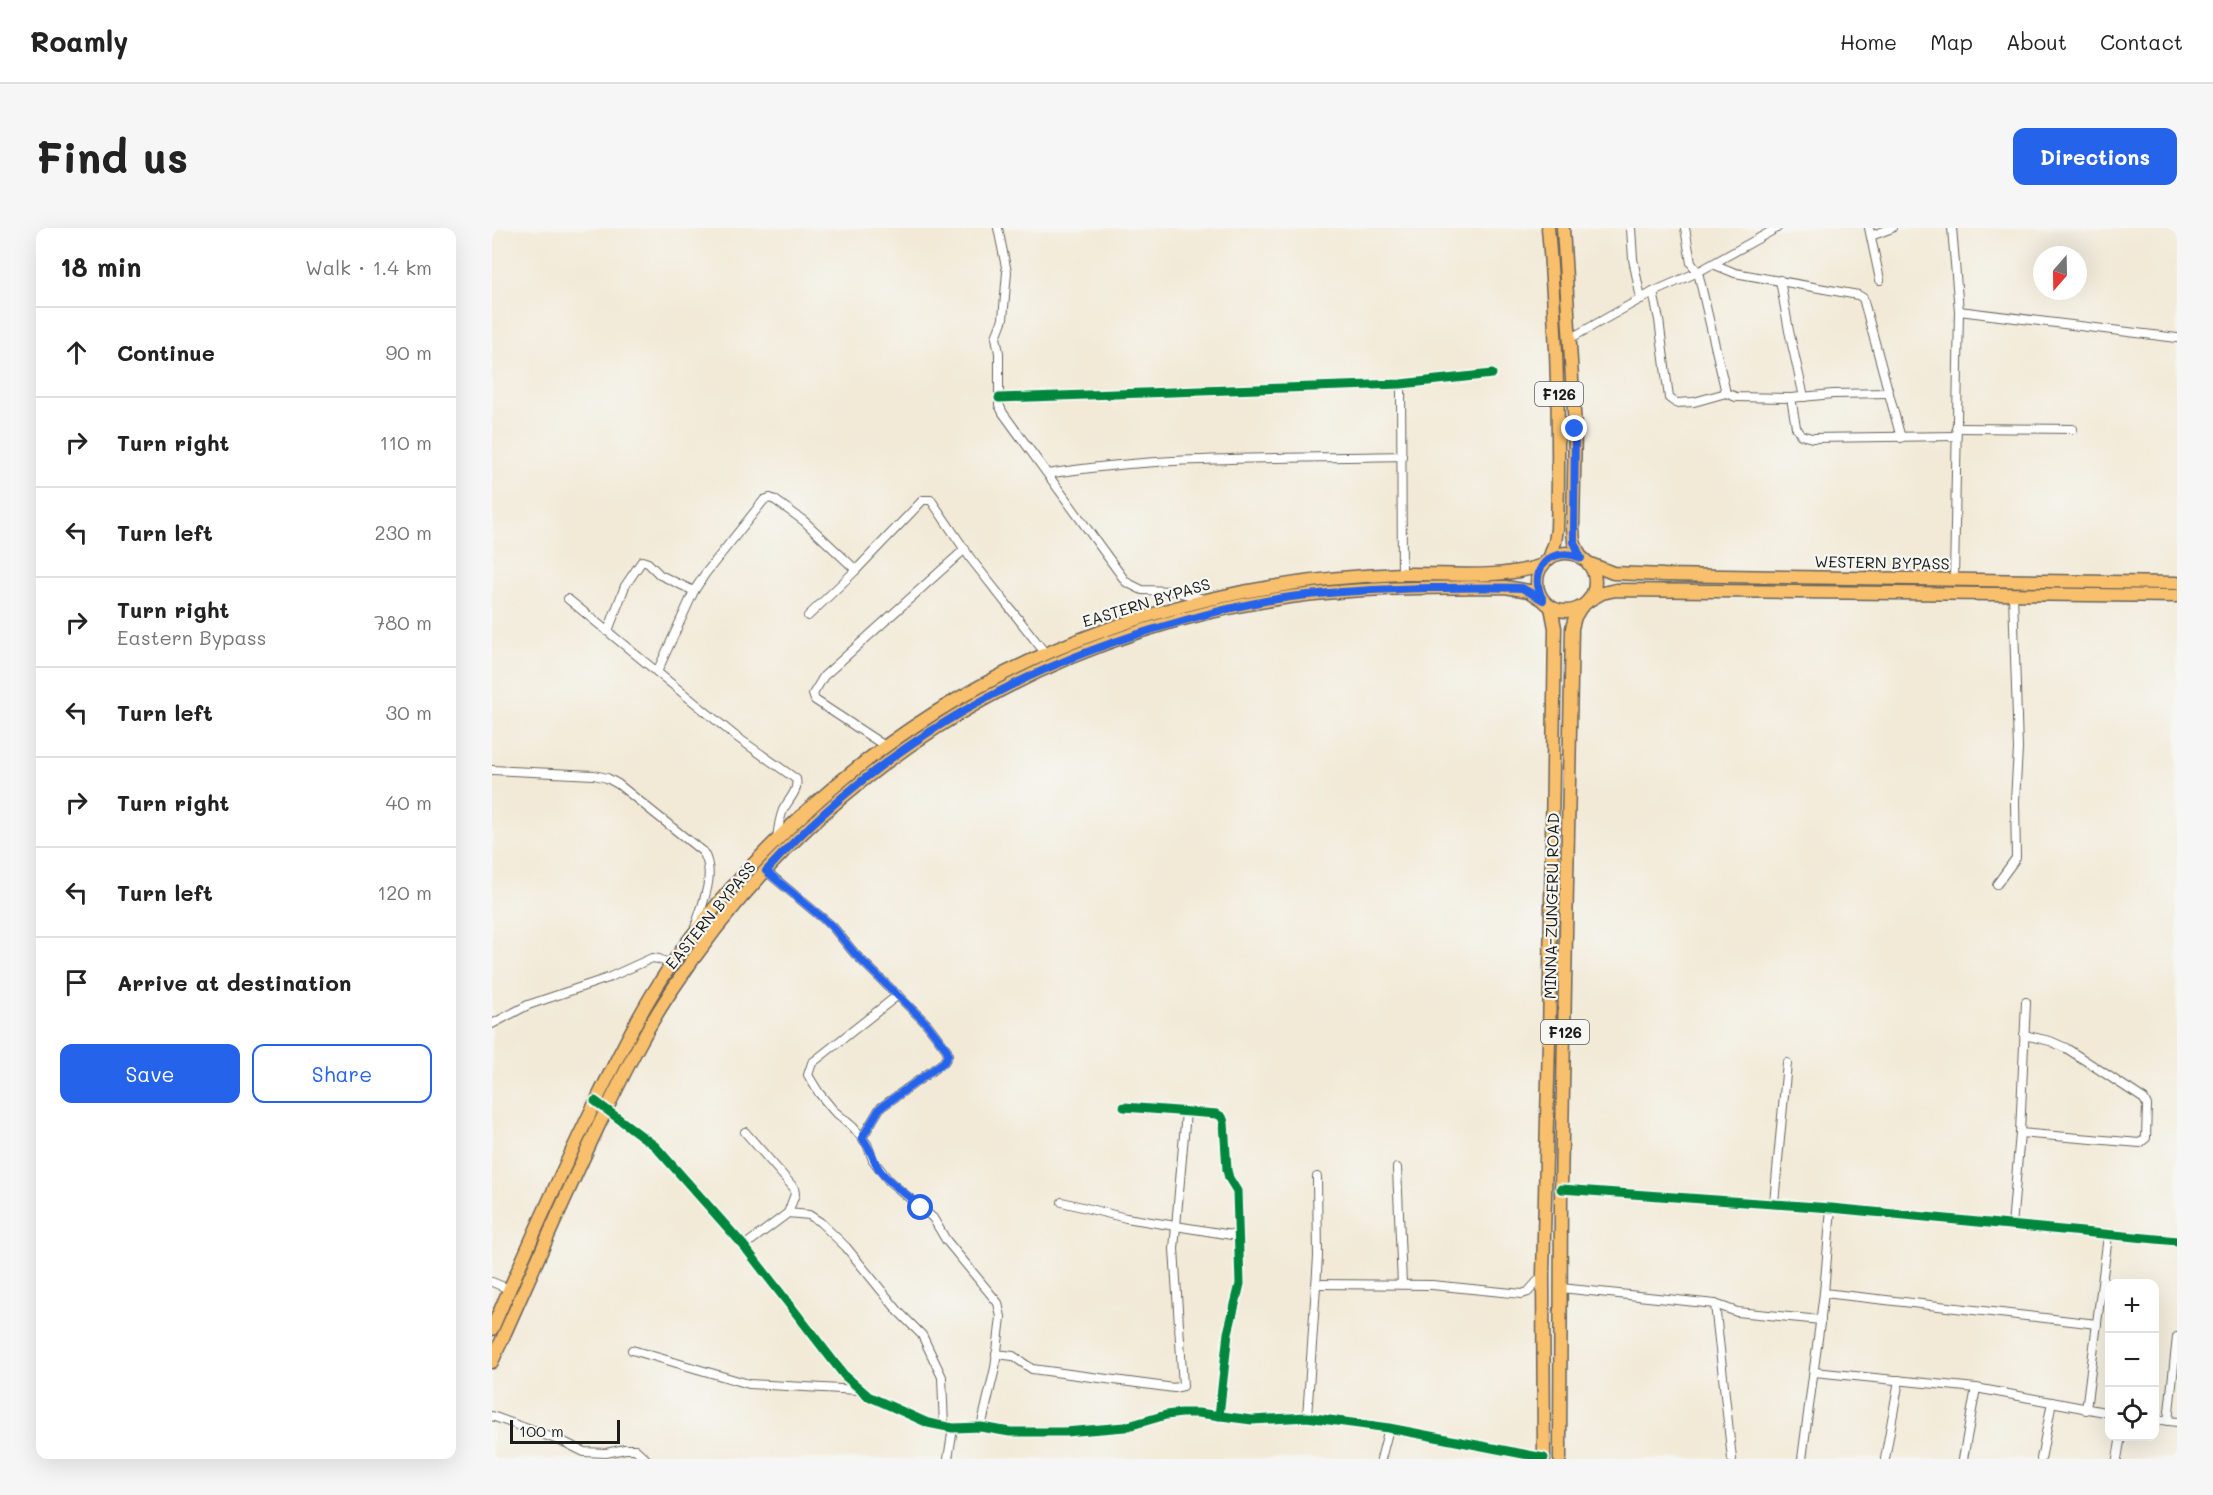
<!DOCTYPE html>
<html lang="en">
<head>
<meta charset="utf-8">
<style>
	body { margin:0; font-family:Mali,sans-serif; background:#f6f6f6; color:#222 }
	.controls { position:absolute; right:18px; bottom:18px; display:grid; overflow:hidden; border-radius:12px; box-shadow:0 6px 24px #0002 }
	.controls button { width:54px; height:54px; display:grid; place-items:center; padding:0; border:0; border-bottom:2px solid #e0e0e0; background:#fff; color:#222; font:30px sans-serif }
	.compass { position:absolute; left:1541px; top:18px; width:54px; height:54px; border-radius:50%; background:#fff; box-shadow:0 6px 24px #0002; rotate:200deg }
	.scale { position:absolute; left:18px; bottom:15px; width:110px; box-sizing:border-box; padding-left:6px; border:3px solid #1c1c1c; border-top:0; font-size:16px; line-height:21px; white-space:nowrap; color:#1c1c1c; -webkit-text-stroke:4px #f6f6f2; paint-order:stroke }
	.stop { position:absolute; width:18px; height:18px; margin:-14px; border:4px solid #2563eb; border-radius:50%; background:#fff }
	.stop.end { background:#2563eb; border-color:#fff; box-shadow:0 2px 6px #0008 }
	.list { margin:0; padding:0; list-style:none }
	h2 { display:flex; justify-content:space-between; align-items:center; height:78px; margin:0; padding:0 24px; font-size:26px }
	h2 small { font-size:20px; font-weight:400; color:#767676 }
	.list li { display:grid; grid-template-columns:39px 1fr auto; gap:18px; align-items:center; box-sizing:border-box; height:90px; padding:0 24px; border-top:2px solid #e0e0e0 }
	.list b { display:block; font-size:22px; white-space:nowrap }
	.list p { margin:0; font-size:20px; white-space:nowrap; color:#767676 }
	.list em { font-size:20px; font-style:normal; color:#767676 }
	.actions { display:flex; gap:12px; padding:18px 24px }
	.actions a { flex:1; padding:14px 0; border:2px solid #2563eb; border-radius:12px; text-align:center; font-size:21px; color:#2563eb }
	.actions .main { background:#2563eb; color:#fff }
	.icon { flex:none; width:33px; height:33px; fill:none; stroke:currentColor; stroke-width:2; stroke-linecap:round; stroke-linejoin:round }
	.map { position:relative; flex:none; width:1685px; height:1231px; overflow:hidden; border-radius:12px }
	header { display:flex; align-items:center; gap:36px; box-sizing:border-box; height:84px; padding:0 30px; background:#fff; border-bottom:2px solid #e0e0e0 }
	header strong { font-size:28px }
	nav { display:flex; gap:33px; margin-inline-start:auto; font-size:21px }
	.intro { display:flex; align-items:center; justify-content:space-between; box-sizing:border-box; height:144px; padding:0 36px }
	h1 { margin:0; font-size:42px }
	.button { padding:15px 27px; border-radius:12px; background:#2563eb; color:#fff; font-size:21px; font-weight:700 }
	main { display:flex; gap:36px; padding:0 36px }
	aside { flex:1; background:#fff; border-radius:12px; box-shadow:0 6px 24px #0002 }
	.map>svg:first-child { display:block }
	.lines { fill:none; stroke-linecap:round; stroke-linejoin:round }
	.minor-casing { stroke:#67645d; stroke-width:10 }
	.primary-casing { stroke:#67645d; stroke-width:15 }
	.minor { stroke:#fff; stroke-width:8 }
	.primary { stroke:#f8bf6c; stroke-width:12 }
	.cycleway-casing { stroke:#f6f6f2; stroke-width:13 }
	.cycleway { stroke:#00873e; stroke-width:9 }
	.route { stroke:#2563eb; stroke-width:8 }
	.labels { text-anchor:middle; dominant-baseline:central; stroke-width:4.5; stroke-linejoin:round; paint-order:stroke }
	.shield { fill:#f6f6f2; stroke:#5d5d5c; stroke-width:1.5 }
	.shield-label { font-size:15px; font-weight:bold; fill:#1c1c1c }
	.street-label { font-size:16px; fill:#1c1c1c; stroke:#f6f6f2 }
</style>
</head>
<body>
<header>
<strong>Roamly</strong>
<nav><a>Home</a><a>Map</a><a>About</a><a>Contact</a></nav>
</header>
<div class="intro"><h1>Find us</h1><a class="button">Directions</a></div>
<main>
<aside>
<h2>18 min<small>Walk · 1.4 km</small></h2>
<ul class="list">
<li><svg class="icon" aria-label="ahead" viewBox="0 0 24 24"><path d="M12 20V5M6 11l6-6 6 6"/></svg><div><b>Continue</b></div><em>90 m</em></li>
<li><svg class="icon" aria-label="right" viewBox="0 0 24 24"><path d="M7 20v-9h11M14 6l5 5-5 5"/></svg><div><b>Turn right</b></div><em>110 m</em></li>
<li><svg class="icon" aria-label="left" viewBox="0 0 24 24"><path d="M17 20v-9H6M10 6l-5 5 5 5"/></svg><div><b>Turn left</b></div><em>230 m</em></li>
<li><svg class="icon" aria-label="right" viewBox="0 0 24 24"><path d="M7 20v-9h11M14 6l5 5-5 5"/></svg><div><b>Turn right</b><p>Eastern Bypass</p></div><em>780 m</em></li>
<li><svg class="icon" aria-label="left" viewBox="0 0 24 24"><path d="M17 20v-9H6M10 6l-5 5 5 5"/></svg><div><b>Turn left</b></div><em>30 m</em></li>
<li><svg class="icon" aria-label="right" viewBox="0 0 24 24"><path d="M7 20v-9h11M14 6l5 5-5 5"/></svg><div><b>Turn right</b></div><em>40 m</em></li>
<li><svg class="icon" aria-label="left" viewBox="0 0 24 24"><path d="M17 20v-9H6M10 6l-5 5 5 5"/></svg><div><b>Turn left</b></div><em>120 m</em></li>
<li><svg class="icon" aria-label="arrive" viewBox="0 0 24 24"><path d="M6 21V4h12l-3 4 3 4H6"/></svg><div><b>Arrive at destination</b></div></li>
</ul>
<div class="actions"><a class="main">Save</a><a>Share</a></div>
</aside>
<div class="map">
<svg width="1685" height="1231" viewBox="0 0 1685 1231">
	<rect width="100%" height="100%" fill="#f6f6f2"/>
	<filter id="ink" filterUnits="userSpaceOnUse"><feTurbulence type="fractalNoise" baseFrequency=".0167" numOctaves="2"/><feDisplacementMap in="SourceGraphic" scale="12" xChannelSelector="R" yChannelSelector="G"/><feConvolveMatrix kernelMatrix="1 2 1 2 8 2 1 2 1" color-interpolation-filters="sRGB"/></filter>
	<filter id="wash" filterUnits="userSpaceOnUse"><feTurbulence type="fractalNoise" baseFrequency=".008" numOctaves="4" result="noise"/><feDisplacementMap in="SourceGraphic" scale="24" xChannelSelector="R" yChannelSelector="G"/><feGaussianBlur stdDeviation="1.35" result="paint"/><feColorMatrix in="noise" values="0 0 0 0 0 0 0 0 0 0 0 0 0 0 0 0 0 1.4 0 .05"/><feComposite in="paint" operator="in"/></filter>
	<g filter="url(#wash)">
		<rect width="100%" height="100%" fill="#f2ead7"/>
	</g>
	<g filter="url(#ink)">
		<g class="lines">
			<defs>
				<g id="minor">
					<polyline points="506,0 515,44 511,91 504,109 507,125 507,177 511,185 634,354 650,362 681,363 712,371"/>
					<polyline points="1139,0 1141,31 1149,71"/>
					<polyline points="1193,0 1199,35 1206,44 1234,165"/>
					<polyline points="1377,0 1388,52"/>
					<polyline points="1460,0 1467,83 1462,351"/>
					<polyline points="1379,8 1400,0"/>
					<polyline points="1221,36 1243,45 1366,67 1371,70 1409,210"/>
					<polyline points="1288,52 1297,103 1312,169"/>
					<polyline points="1161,64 1167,92 1177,170 1184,175 1202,174 1234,165 1244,169 1299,170 1341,166 1397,165"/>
					<polyline points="1467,83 1685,110"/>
					<polyline points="1079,110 1161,64 1206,44 1285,0"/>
					<polyline points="909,156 910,346"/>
					<polyline points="507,170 909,156 1000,146"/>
					<polyline points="1299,170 1304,199 1309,207 1320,210 1464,208"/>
					<polyline points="1464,200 1581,201"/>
					<path d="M 556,246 C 672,227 792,231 910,228"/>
					<path d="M 76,371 L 242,507 L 304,551 C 307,563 296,572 291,582 C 287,592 286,601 285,612"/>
					<polyline points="316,388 364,342 431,272 439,272 479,331 554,426"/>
					<polyline points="116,403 133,358 150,333 156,335 168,347 202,363"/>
					<polyline points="165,444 202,363 213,346 272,272 278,270 283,272 312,293 364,342"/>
					<polyline points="393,518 323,472 321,466 332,448 473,321"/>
					<path d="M 0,542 L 102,547 L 115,550 L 126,556 L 211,624 C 225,646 210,676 203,700"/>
					<polyline points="274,643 340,698 363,726 435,796 455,822 456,827 452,834 388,880 370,910"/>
					<polyline points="1505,656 1524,630 1523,573 1526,521 1521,366"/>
					<polyline points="406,767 320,835 316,847 327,865 341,882 361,899 375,916 381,932 397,953 441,990 454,1012 506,1075 509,1089 503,1140 489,1199"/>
					<polyline points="0,796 36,777 116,750 160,730 167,731 179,736"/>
					<polyline points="103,873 163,918 252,1018 352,1147 376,1168 436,1195 461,1200 489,1199 518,1204 573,1204 633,1199 674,1187 689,1185 706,1185 760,1192 815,1189 897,1200 1052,1230"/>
					<polyline points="632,879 725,886 730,889 732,894 735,942 737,950 745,963 748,1056 736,1105 727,1188"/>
					<polyline points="253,904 302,960 303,966 296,985 317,987 328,994 354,1019 407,1084 430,1107 450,1149 452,1199"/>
					<polyline points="1528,905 1648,915 1654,910 1655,877 1652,871 1574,820 1558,813 1532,807"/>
					<polyline points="905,940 910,1056"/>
					<polyline points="1069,961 1339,980 1685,1013"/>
					<polyline points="570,974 634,990 746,1008"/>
					<polyline points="1282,975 1295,835"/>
					<polyline points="1520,998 1528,905 1534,774"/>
					<polyline points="252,1018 296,985"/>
					<polyline points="0,1054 17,1061"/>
					<polyline points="825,1056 940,1057 1030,1066 1036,1064 1051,1047"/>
					<polyline points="1069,1060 1223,1076 1245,1084 1329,1092"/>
					<polyline points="1332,1065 1605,1096"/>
					<polyline points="1223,1076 1240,1231"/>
					<polyline points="140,1122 257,1156 367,1162"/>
					<polyline points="504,1126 521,1128 540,1141 682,1160 691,1158 682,1021 694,884"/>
					<polyline points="1322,1144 1484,1160 1618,1185"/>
					<polyline points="1594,1182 1616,1008"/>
					<polyline points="0,1188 72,1214 92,1224 114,1225 133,1221 143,1221 154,1231"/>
					<polyline points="815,1189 826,1029 825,949"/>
					<polyline points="1662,1191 1685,1194"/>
					<polyline points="1676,1193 1685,1109"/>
					<polyline points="456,1231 461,1200"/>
					<polyline points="889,1231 897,1200"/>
					<polyline points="1310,1231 1332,1065 1339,980"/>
					<polyline points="1393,1231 1407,1152"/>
					<polyline points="1471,1231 1484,1160"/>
					<polyline points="1549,1231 1560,1174"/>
					<polyline points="1625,1231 1629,1208"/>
				</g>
				<g id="primary">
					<path d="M 1056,0 C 1065,101 1068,200 1065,301 L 1063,314 L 1057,331"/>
					<polyline points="1071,0 1083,200 1081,300 1082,314 1089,330"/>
					<circle cx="1074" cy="354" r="29"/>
					<polyline points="1096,335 1121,345 1172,347 1685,355"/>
					<polyline points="1096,373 1110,365 1124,362 1685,368"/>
					<path d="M 0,1101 C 35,1021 70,941 109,863 C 127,827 144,791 166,757 C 196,709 233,665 272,625 C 394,497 543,413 714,372 C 778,357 845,348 910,346 C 956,345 1007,352 1051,337"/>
					<path d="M 0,1134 C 35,1056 69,977 106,899 C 128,854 150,807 178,765 C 320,548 541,406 798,369 C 869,359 941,360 1013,359 L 1037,363 L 1051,372"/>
					<polyline points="1052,1231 1051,1046 1057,813 1063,400 1059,379"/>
					<polyline points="1068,1231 1069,961 1080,400 1083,389 1089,379"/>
				</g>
			</defs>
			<use href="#minor" class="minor-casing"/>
			<use href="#primary" class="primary-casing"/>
			<use href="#minor" class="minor"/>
			<use href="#primary" class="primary"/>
			<defs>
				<g id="cycleway">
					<polyline points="507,170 909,156 1000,146"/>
					<polyline points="103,873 163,918 252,1018 352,1147 376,1168 436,1195 461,1200 489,1199 518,1204 573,1204 633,1199 674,1187 689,1185 706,1185 760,1192 815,1189 897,1200 1052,1230"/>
					<polyline points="632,879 725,886 730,889 732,894 735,942 737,950 745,963 748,1056 736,1105 727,1188"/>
					<polyline points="1069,961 1339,980 1685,1013"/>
				</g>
			</defs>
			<use href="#cycleway" class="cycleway-casing"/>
			<use href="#cycleway" class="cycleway"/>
		</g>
	</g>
	<g class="lines" filter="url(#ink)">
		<path class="route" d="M 429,980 C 416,966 400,958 389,944 C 381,933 379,920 370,910 L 388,880 L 452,834 L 456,827 L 455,822 L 435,796 L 363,726 L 340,698 L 274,643 C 386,520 524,439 683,395 C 721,384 760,374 799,369 C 846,363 892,361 939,360 C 969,360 1000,359 1030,360 L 1051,372 C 1035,343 1058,316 1089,330 L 1082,314 L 1082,300 L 1083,201"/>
	</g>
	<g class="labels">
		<g class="shield">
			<rect x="1043" y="154" width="48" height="24" rx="4.5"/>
			<rect x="1049" y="792" width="48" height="24" rx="4.5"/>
		</g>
		<g class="shield-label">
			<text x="1067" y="166">F126</text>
			<text x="1073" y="804">F126</text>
		</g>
		<g class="street-label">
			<text transform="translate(1390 334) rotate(1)">WESTERN BYPASS</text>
			<text transform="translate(654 374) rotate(-17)">EASTERN BYPASS</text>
			<text transform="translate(1059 678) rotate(-89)">MINNA-ZUNGERU ROAD</text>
			<text transform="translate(218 687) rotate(-51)">EASTERN BYPASS</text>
		</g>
	</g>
</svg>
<div class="controls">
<button>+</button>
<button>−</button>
<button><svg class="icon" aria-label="locate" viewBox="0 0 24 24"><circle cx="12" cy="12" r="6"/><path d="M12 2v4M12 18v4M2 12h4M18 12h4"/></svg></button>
</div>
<svg class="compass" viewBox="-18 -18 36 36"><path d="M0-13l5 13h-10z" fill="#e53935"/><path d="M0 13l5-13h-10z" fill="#767676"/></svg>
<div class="scale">100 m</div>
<div class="stop" style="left:429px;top:980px"></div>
<div class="stop end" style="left:1083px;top:201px"></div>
</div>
</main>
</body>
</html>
